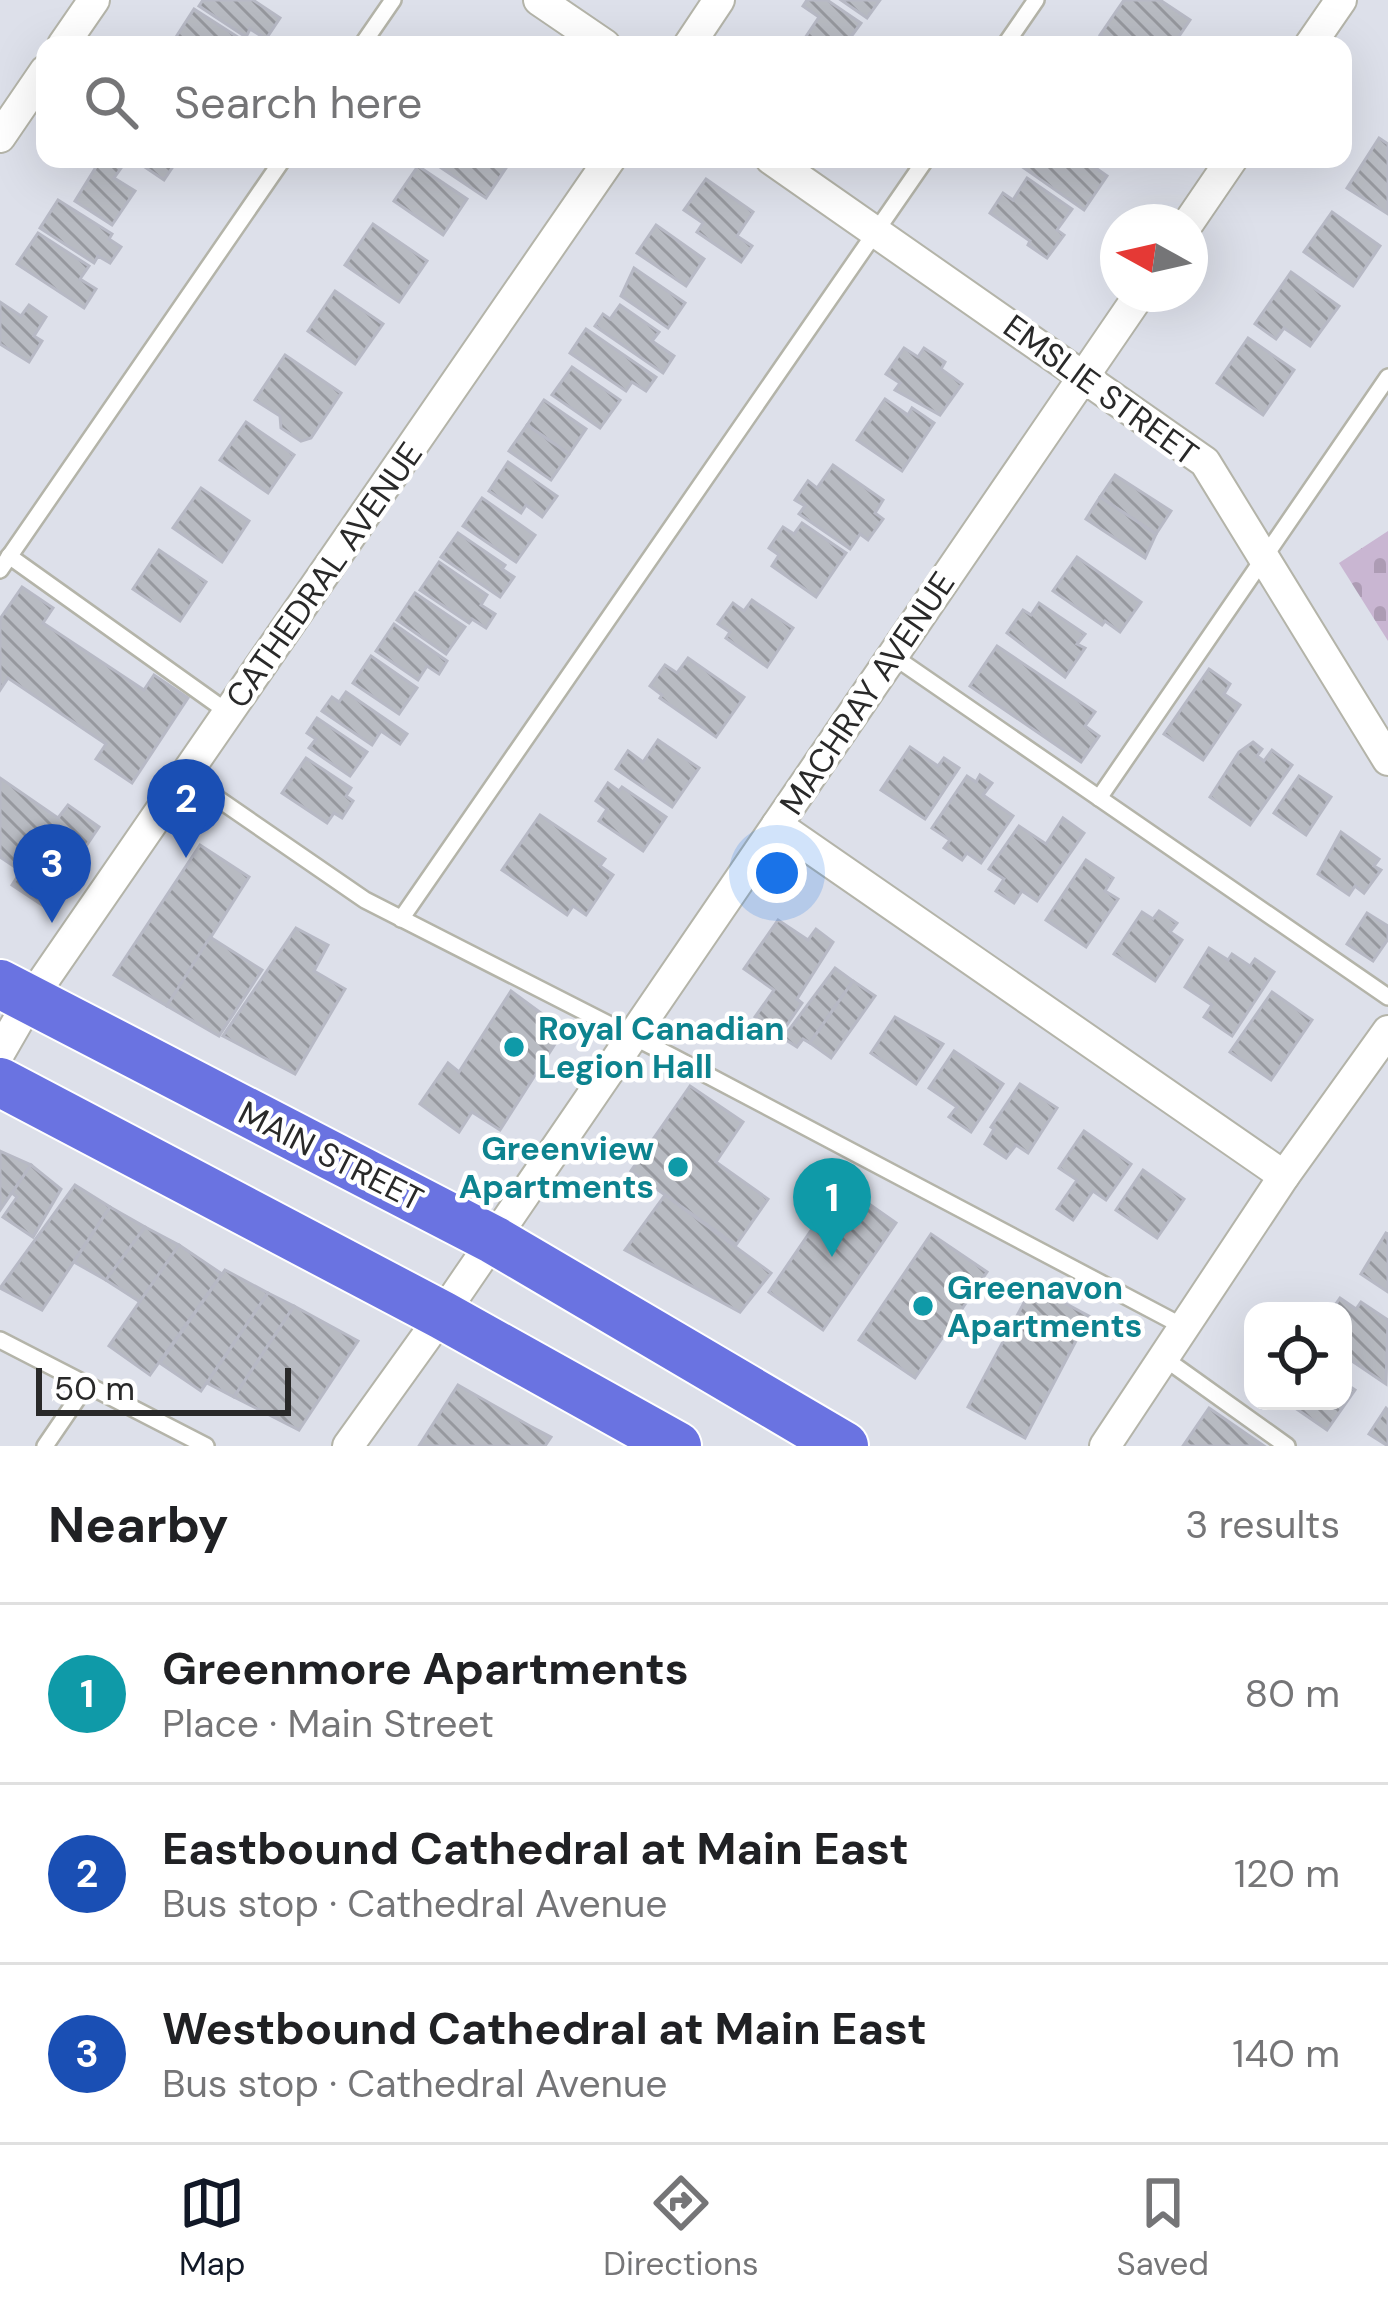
<!DOCTYPE html>
<html lang="en">
<head>
<meta charset="utf-8">
<style>
	body { margin:0; font-family:"DM Sans",sans-serif; background:#f2f2f2; color:#202124 }
	.controls { position:absolute; right:36px; bottom:36px; display:grid; overflow:hidden; border-radius:24px; box-shadow:0 12px 48px #0002 }
	.controls button { width:108px; height:108px; display:grid; place-items:center; padding:0; border:0; border-bottom:3px solid #e0e0e0; background:#fff; color:#202124; font:60px sans-serif }
	.compass { position:absolute; left:1100px; top:204px; width:108px; height:108px; border-radius:50%; background:#fff; box-shadow:0 12px 48px #0002; rotate:278deg }
	.scale { position:absolute; left:36px; bottom:30px; width:255px; box-sizing:border-box; padding-left:12px; border:6px solid #292929; border-top:0; font-size:33px; line-height:42px; white-space:nowrap; color:#292929; -webkit-text-stroke:9px #fff; paint-order:stroke }
	.you { position:absolute; left:777px; top:873px; width:42px; height:42px; margin:-30px; border:9px solid #fff; border-radius:50%; background:#1a73e8; box-shadow:0 0 0 18px #1a73e833 }
	.badge { display:grid; place-items:center; width:78px; height:78px; border-radius:50%; background:#111827; color:#fff; font-size:39px; font-weight:700 }
	.pin { position:absolute; translate:-50% -99px; filter:drop-shadow(0 3px 6px #0008) }
	.pin::after { content:''; position:absolute; top:63px; width:42px; height:36px; background:inherit; clip-path:polygon(0 0,100% 0,50% 100%) }
	.list { margin:0; padding:0; list-style:none }
	h2 { display:flex; justify-content:space-between; align-items:center; height:156px; margin:0; padding:0 48px; font-size:51px }
	h2 small { font-size:39px; font-weight:400; color:#757577 }
	.list li { display:grid; grid-template-columns:78px 1fr auto; gap:36px; align-items:center; box-sizing:border-box; height:180px; padding:0 48px; border-top:3px solid #e0e0e0 }
	.list b { display:block; font-size:45px; white-space:nowrap }
	.list p { margin:0; font-size:39px; white-space:nowrap; color:#757577 }
	.list em { font-size:39px; font-style:normal; color:#757577 }
	.icon { flex:none; width:66px; height:66px; fill:none; stroke:currentColor; stroke-width:2; stroke-linecap:round; stroke-linejoin:round }
	.map { position:relative; flex:none; width:1388px; height:1446px; overflow:hidden }
	.search { position:absolute; background:#fff; box-shadow:0 12px 48px #0002; left:36px; right:36px; top:36px; height:132px; display:flex; align-items:center; gap:30px; box-sizing:border-box; padding:0 42px; border-radius:24px; color:#757577; font-size:45px }
	.sheet { height:696px; background:#fff }
	nav { display:flex; justify-content:space-around; align-items:center; box-sizing:border-box; height:168px; border-top:3px solid #e0e0e0; background:#fff; font-size:33px; color:#757577 }
	nav a { display:grid; justify-items:center; gap:6px }
	nav .on { color:#111827 }
	.map>svg:first-child { display:block }
	.cemetery { fill:url(#cemetery-stones) }
	.building { fill:url(#building-back-hatch); stroke:#b7b9c5; stroke-width:3 }
	.lines { fill:none; stroke-linecap:round; stroke-linejoin:round }
	.service-casing { stroke:#b4b4a9; stroke-width:20 }
	.minor-casing { stroke:#b4b4a9; stroke-width:34 }
	.primary-casing { stroke:#fff; stroke-width:52 }
	.service { stroke:#fff; stroke-width:15 }
	.minor { stroke:#fff; stroke-width:30 }
	.primary { stroke:#6a73e1; stroke-width:48 }
	.culture-dot { fill:#0f9aa8; stroke:#fff; stroke-width:4.5 }
	.labels { text-anchor:middle; dominant-baseline:central; stroke-width:9; stroke-linejoin:round; paint-order:stroke }
	.street-label { font-size:33px; fill:#292929; stroke:#fff }
	.culture-label { font-size:33px; font-weight:bold; fill:#0d838f; stroke:#fff; text-anchor:start }
</style>
</head>
<body>
<div class="map">
<svg width="1388" height="1446" viewBox="0 0 1388 1446">
	<defs>
		<pattern id="cemetery-stones" width="16" height="16" patternUnits="userSpaceOnUse" patternTransform="scale(3)"><rect width="16" height="16" fill="#c9b6d2"/><path d="M2 7V4a2 2 0 0 1 4 0v3zM10 15v-3a2 2 0 0 1 4 0v3z" fill="#ad9cb4"/></pattern>
		<pattern id="building-back-hatch" width="6" height="6" patternUnits="userSpaceOnUse" patternTransform="scale(3)"><rect width="6" height="6" fill="#b8bbc2"/><path d="M-1 5l2 2M0 0l6 6M5-1l2 2" fill="none" stroke="#96989e"/></pattern>
	</defs>
	<rect width="100%" height="100%" fill="#dde0ea"/>
	<polygon class="cemetery" points="1388,531 1388,641 1339,563"/>
	<g class="building">
		<polygon points="203,0 253,0 280,18 266,39 250,29 246,37 199,6"/>
		<polygon points="807,0 827,0 861,23 850,38 860,45 801,44 819,17 803,6"/>
		<polygon points="841,0 880,0 867,18"/>
		<polygon points="1124,0 1160,0 1190,20 1173,45 1115,45 1100,35"/>
		<polygon points="194,9 250,45 188,45 176,37"/>
		<polygon points="1379,138 1388,144 1388,214 1347,188"/>
		<polygon points="101,159 121,168 114,178 135,191 112,225 75,201"/>
		<polygon points="133,159 178,159 164,180"/>
		<polygon points="428,159 512,159 486,198"/>
		<polygon points="1011,159 1083,159 1107,176 1084,210"/>
		<polygon points="418,166 467,199 443,235 394,201"/>
		<polygon points="1027,178 1072,209 1057,230 1064,235 1047,258 1028,245 1030,241 990,213 1003,193 1013,200"/>
		<polygon points="706,179 753,212 737,236 752,246 741,262 697,232 703,223 684,210"/>
		<polygon points="58,200 112,234 109,239 121,247 110,263 98,256 94,263 40,228"/>
		<polygon points="1332,212 1380,246 1353,286 1304,252"/>
		<polygon points="373,224 427,261 399,302 345,265"/>
		<polygon points="656,225 704,259 686,286 637,253"/>
		<polygon points="38,233 89,266 80,279 96,289 84,308 17,264"/>
		<polygon points="634,268 685,303 668,328 621,296"/>
		<polygon points="1291,272 1339,306 1310,346 1284,328 1276,339 1255,324"/>
		<polygon points="335,291 383,324 355,364 308,331"/>
		<polygon points="0,302 21,316 29,305 46,317 34,336 42,341 29,362 0,344"/>
		<polygon points="620,305 659,332 652,341 674,356 663,373 595,326 603,314 610,319"/>
		<polygon points="586,329 656,377 646,391 632,382 626,391 570,353"/>
		<polygon points="1248,338 1294,370 1263,415 1217,383"/>
		<polygon points="904,348 918,357 924,348 945,362 941,369 962,384 940,415 895,390 900,383 886,374"/>
		<polygon points="285,355 341,393 311,438 301,441 281,428 280,416 255,400"/>
		<polygon points="572,367 620,400 600,428 552,395"/>
		<polygon points="885,399 908,415 912,408 934,423 902,471 857,440"/>
		<polygon points="544,400 586,429 569,454 527,425"/>
		<polygon points="246,422 294,455 268,493 220,460"/>
		<polygon points="527,425 569,454 551,480 509,451"/>
		<polygon points="508,462 557,496 542,517 526,505 521,513 489,491"/>
		<polygon points="833,465 883,500 875,513 883,519 868,540 860,534 850,549 799,514 805,506 795,500 808,481 817,488"/>
		<polygon points="1115,475 1171,511 1156,534 1100,497"/>
		<polygon points="201,488 249,521 222,562 173,528"/>
		<polygon points="1100,497 1156,534 1145,558 1086,519"/>
		<polygon points="482,498 535,535 516,562 463,526"/>
		<polygon points="802,523 846,553 816,597 772,566 779,555 769,548 783,527 794,534"/>
		<polygon points="458,533 505,565 502,569 514,577 500,597 441,557"/>
		<polygon points="159,550 206,582 180,621 133,589"/>
		<polygon points="1077,557 1141,602 1120,632 1105,621 1102,625 1053,591"/>
		<polygon points="439,562 487,595 481,605 495,614 486,628 472,619 469,623 420,590"/>
		<polygon points="22,587 53,608 43,623 144,690 154,675 188,698 132,783 96,759 106,744 8,678 0,690 0,619"/>
		<polygon points="415,593 465,627 446,654 397,620"/>
		<polygon points="752,600 793,628 767,667 726,638 730,632 718,624 733,603 744,611"/>
		<polygon points="1039,603 1085,634 1077,644 1085,648 1065,677 1007,633 1023,610 1031,615"/>
		<polygon points="394,624 447,661 439,674 427,666 418,680 376,651"/>
		<polygon points="997,646 1095,712 1085,726 1099,736 1081,762 970,686"/>
		<polygon points="371,656 417,688 399,714 353,683"/>
		<polygon points="688,658 744,697 716,737 660,698 662,695 650,686 665,665 677,673"/>
		<polygon points="1209,669 1230,684 1224,694 1240,705 1203,760 1164,734"/>
		<polygon points="346,692 407,734 400,744 381,731 372,745 322,711 332,697 339,702"/>
		<polygon points="317,718 367,752 350,776 309,748 316,739 307,733"/>
		<polygon points="658,740 699,768 672,807 616,769 628,751 643,762"/>
		<polygon points="1253,742 1262,749 1257,756 1264,761 1272,750 1292,765 1250,825 1210,797 1239,752"/>
		<polygon points="910,747 938,766 944,758 959,768 925,819 881,790"/>
		<polygon points="306,758 351,788 346,796 353,801 342,818 334,813 327,823 282,793"/>
		<polygon points="980,775 992,783 983,795 1013,816 981,863 967,853 962,860 944,848 950,840 932,828 967,776 976,782"/>
		<polygon points="1299,776 1331,797 1306,835 1274,813"/>
		<polygon points="0,778 58,818 68,805 99,827 45,907 12,885 21,871 0,857"/>
		<polygon points="608,783 619,791 622,787 666,817 643,851 599,821 607,809 596,801"/>
		<polygon points="540,815 605,859 600,866 613,875 586,915 573,906 567,915 502,870"/>
		<polygon points="1063,818 1084,833 1037,901 1022,891 1014,903 996,891 1004,879 989,869 1019,826 1046,844"/>
		<polygon points="1341,832 1379,859 1374,866 1381,870 1364,893 1355,886 1349,895 1318,874"/>
		<polygon points="200,845 249,877 167,1006 114,975"/>
		<polygon points="1086,860 1113,878 1105,891 1118,899 1086,947 1046,920"/>
		<polygon points="1159,911 1177,923 1170,932 1182,940 1155,981 1114,954 1142,912 1153,919"/>
		<polygon points="1367,913 1388,926 1388,939 1373,961 1347,944"/>
		<polygon points="778,920 808,940 816,929 833,942 797,999 802,1003 780,1035 755,1017 774,990 744,969"/>
		<polygon points="296,928 328,945 314,971 345,989 295,1074 223,1036"/>
		<polygon points="210,937 262,970 219,1036 167,1006"/>
		<polygon points="1209,948 1228,960 1232,954 1250,966 1255,959 1274,972 1232,1036 1204,1017 1212,1005 1185,987"/>
		<polygon points="835,968 853,981 810,1043 803,1039 797,1047 783,1038"/>
		<polygon points="853,981 875,996 831,1058 810,1043"/>
		<polygon points="511,991 564,1030 500,1130 472,1112 459,1132 420,1104 448,1063 459,1072"/>
		<polygon points="1272,992 1312,1020 1271,1080 1230,1052"/>
		<polygon points="895,1017 943,1044 916,1084 871,1053"/>
		<polygon points="954,1051 1003,1084 971,1132 949,1117 957,1107 929,1088"/>
		<polygon points="1020,1084 1057,1108 1028,1153 1016,1145 1006,1158 985,1144 994,1129 991,1127"/>
		<polygon points="690,1086 743,1122 716,1162 768,1199 736,1245 631,1171"/>
		<polygon points="1084,1131 1131,1164 1106,1200 1093,1191 1073,1220 1057,1209 1077,1180 1059,1168"/>
		<polygon points="0,1151 31,1165 0,1210"/>
		<polygon points="31,1165 61,1189 33,1237 3,1217 17,1197 12,1193"/>
		<polygon points="1143,1170 1184,1199 1157,1238 1116,1210"/>
		<polygon points="75,1185 110,1207 42,1310 0,1288"/>
		<polygon points="842,1185 896,1223 823,1330 769,1292"/>
		<polygon points="665,1195 771,1273 740,1312 625,1250"/>
		<polygon points="110,1207 145,1227 106,1280 74,1262"/>
		<polygon points="145,1227 179,1245 140,1302 106,1280"/>
		<polygon points="1386,1233 1388,1234 1388,1292 1361,1274"/>
		<polygon points="931,1234 987,1272 915,1378 859,1340"/>
		<polygon points="179,1245 222,1274 150,1375 109,1346"/>
		<polygon points="225,1270 268,1293 201,1391 160,1363"/>
		<polygon points="1033,1286 1089,1316 1025,1438 968,1407"/>
		<polygon points="268,1293 294,1306 234,1397 207,1383"/>
		<polygon points="1340,1298 1356,1309 1361,1302 1388,1320 1386,1384 1343,1355 1343,1311 1331,1311"/>
		<polygon points="294,1306 358,1341 299,1430 234,1397"/>
		<polygon points="1343,1382 1355,1390 1327,1430 1285,1401 1343,1401"/>
		<polygon points="458,1385 530,1426 551,1437 545,1446 419,1446"/>
		<polygon points="1209,1408 1264,1446 1183,1446"/>
		<polygon points="1386,1408 1388,1410 1388,1446 1369,1434"/>
	</g>
	<g class="lines">
		<defs>
			<g id="service">
				<polyline points="362,45 393,0"/>
				<polyline points="1005,45 1036,0"/>
				<polyline points="9,556 229,713"/>
				<polyline points="0,570 283,159"/>
				<polyline points="893,656 1388,997"/>
				<polyline points="185,776 365,900 675,1058 1184,1327"/>
				<polyline points="1099,798 1388,377"/>
				<polyline points="401,919 926,159"/>
				<polyline points="0,1340 206,1446"/>
				<polyline points="1164,1358 1287,1446"/>
				<polyline points="45,1446 86,1386"/>
			</g>
			<g id="minor">
				<polyline points="539,0 605,45"/>
				<polyline points="63,45 94,0"/>
				<polyline points="689,45 719,0"/>
				<polyline points="1310,45 1341,0"/>
				<polyline points="0,137 45,71"/>
				<polyline points="771,159 1205,462 1388,760"/>
				<polyline points="1189,222 1232,159"/>
				<polyline points="777,825 1284,1176"/>
				<polyline points="0,1052 30,1000 610,159"/>
				<polyline points="348,1446 442,1315 1140,294"/>
				<polyline points="1105,1446 1284,1176 1388,1031"/>
			</g>
			<g id="primary">
				<polyline points="0,984 494,1240 844,1446"/>
				<polyline points="0,1082 442,1315 677,1446"/>
			</g>
		</defs>
		<use href="#service" class="service-casing"/>
		<use href="#minor" class="minor-casing"/>
		<use href="#primary" class="primary-casing"/>
		<use href="#service" class="service"/>
		<use href="#minor" class="minor"/>
		<use href="#primary" class="primary"/>
	</g>
	<g class="culture-dot">
		<circle cx="514" cy="1047" r="12"/>
		<circle cx="678" cy="1167" r="12"/>
		<circle cx="923" cy="1306" r="12"/>
	</g>
	<g class="labels">
		<g class="street-label">
			<text transform="translate(1101 390) rotate(36)">EMSLIE STREET</text>
			<text transform="translate(324 575) rotate(-55)">CATHEDRAL AVENUE</text>
			<text transform="translate(867 693) rotate(-56)">MACHRAY AVENUE</text>
			<text transform="translate(331 1156) rotate(27)">MAIN STREET</text>
		</g>
		<g class="culture-label">
			<text x="538" y="1028">Royal Canadian<tspan x="538" dy="38">Legion Hall</tspan></text>
			<text x="654" y="1148" text-anchor="end">Greenview<tspan x="654" dy="38">Apartments</tspan></text>
			<text x="947" y="1287">Greenavon<tspan x="947" dy="38">Apartments</tspan></text>
		</g>
	</g>
</svg>
<div class="controls">
<button><svg class="icon" aria-label="locate" viewBox="0 0 24 24"><circle cx="12" cy="12" r="6"/><path d="M12 2v4M12 18v4M2 12h4M18 12h4"/></svg></button>
</div>
<svg class="compass" viewBox="-18 -18 36 36"><path d="M0-13l5 13h-10z" fill="#e53935"/><path d="M0 13l5-13h-10z" fill="#757577"/></svg>
<div class="scale">50 m</div>
<div class="you"></div>
<div class="pin badge" style="left:832px;top:1257px;background:#0f9aa8">1</div>
<div class="pin badge" style="left:186px;top:858px;background:#1a4fb4">2</div>
<div class="pin badge" style="left:52px;top:923px;background:#1a4fb4">3</div>
<div class="search"><svg class="icon" aria-label="search" viewBox="0 0 24 24"><circle cx="10" cy="10" r="6"/><path d="M15 15l6 6"/></svg>Search here</div>
</div>
<section class="sheet">
<h2>Nearby<small>3 results</small></h2>
<ul class="list">
<li><span class="badge" style="background:#0f9aa8">1</span><div><b>Greenmore Apartments</b><p>Place · Main Street</p></div><em>80 m</em></li>
<li><span class="badge" style="background:#1a4fb4">2</span><div><b>Eastbound Cathedral at Main East</b><p>Bus stop · Cathedral Avenue</p></div><em>120 m</em></li>
<li><span class="badge" style="background:#1a4fb4">3</span><div><b>Westbound Cathedral at Main East</b><p>Bus stop · Cathedral Avenue</p></div><em>140 m</em></li>
</ul>
</section>
<nav>
<a class="on"><svg class="icon" aria-label="map" viewBox="0 0 24 24"><path d="M3 6l6-2 6 2 6-2v14l-6 2-6-2-6 2zM9 4v14M15 6v14"/></svg>Map</a>
<a><svg class="icon" aria-label="directions" viewBox="0 0 24 24"><path d="M12 3l9 9-9 9-9-9zM9 14v-3h6M13 9l2 2-2 2"/></svg>Directions</a>
<a><svg class="icon" aria-label="saved" viewBox="0 0 24 24"><path d="M7 4h10v16l-5-4-5 4z"/></svg>Saved</a>
</nav>
</body>
</html>
